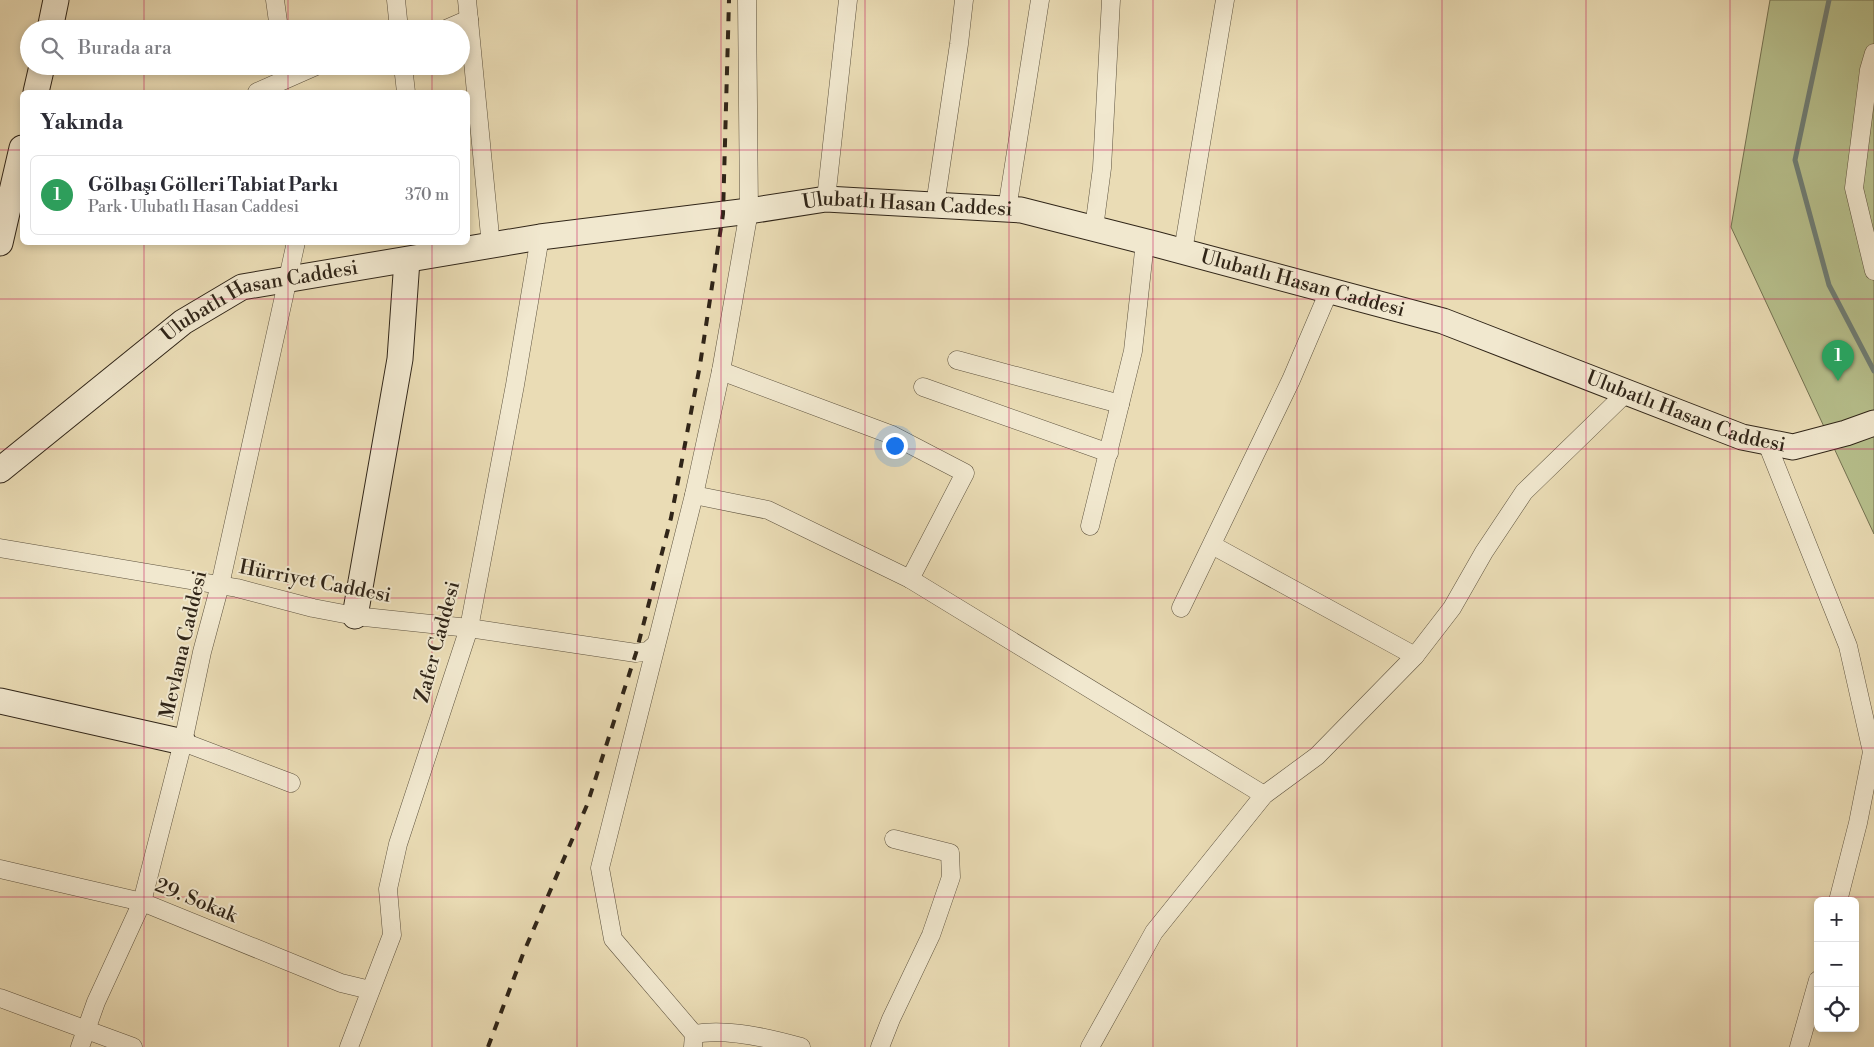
<!DOCTYPE html>
<html lang="tr">
<head>
<meta charset="utf-8">
<style>
	body { margin:0; font-family:"Libre Bodoni",serif; background:#f7f7f7; color:#2b2b33 }
	.controls { position:absolute; right:15px; bottom:15px; display:grid; overflow:hidden; border-radius:8px; box-shadow:0 2px 8px #0003 }
	.controls button { width:45px; height:45px; display:grid; place-items:center; padding:0; border:0; border-bottom:1px solid #e1e1e2; background:#fff; color:#2b2b33; font:25px sans-serif }
	.you { position:absolute; left:894px; top:445px; width:18px; height:18px; margin:-12px; border:4px solid #fff; border-radius:50%; background:#1a73e8; box-shadow:0 0 0 8px #1a73e833 }
	.badge { display:grid; place-items:center; width:32px; height:32px; border-radius:50%; background:#0b8043; color:#fff; font-size:16px; font-weight:700 }
	.pin { position:absolute; translate:-50% -41px; filter:drop-shadow(0 1px 2px #0008) }
	.pin::after { content:''; position:absolute; top:26px; width:18px; height:15px; background:inherit; clip-path:polygon(0 0,100% 0,50% 100%) }
	.list { margin:0; padding:0; list-style:none }
	h2 { display:flex; justify-content:space-between; align-items:center; height:65px; margin:0; padding:0 20px; font-size:21px }
	h2 small { font-size:16px; font-weight:400; color:#7c7c81 }
	.list li { display:grid; grid-template-columns:32px 1fr auto; gap:15px; align-items:center; box-sizing:border-box; height:80px; margin:0 10px 10px; padding:0 10px; border:1px solid #e1e1e2; border-radius:8px }
	.list b { display:block; font-size:19px; white-space:nowrap }
	.list p { margin:0; font-size:16px; white-space:nowrap; color:#7c7c81 }
	.list em { font-size:16px; font-style:normal; color:#7c7c81 }
	.icon { flex:none; width:28px; height:28px; fill:none; stroke:currentColor; stroke-width:2; stroke-linecap:round; stroke-linejoin:round }
	.map { position:relative; flex:none; width:1874px; height:1047px; overflow:hidden }
	.search { position:absolute; background:#fff; box-shadow:0 2px 8px #0003; left:20px; top:20px; width:450px; height:55px; display:flex; align-items:center; gap:12px; box-sizing:border-box; padding:0 18px; border-radius:28px; color:#7c7c81; font-size:19px }
	.panel { position:absolute; background:#fff; box-shadow:0 2px 8px #0003; left:20px; top:90px; width:450px; height:155px; border-radius:8px }
	.map>svg:first-child { display:block }
	.green { fill:#b7c08d; stroke:#747252 }
	.lines { fill:none; stroke-linecap:round; stroke-linejoin:round }
	.stream { stroke:#6f7e76; stroke-width:5 }
	.street-casing { stroke:#5e533f; stroke-width:19 }
	.secondary-casing { stroke:#302518; stroke-width:27 }
	.street { stroke:#f1e8cf; stroke-width:18 }
	.secondary { stroke:#f1e8cf; stroke-width:25 }
	.rail { stroke:#302518; stroke-width:4; stroke-dasharray:9 9; stroke-linecap:butt }
	.grid { fill:none; stroke:#c2185b; stroke-width:1; stroke-opacity:0.55 }
	.labels { text-anchor:middle; dominant-baseline:central; stroke-width:4; stroke-linejoin:round; paint-order:stroke }
	.street-label { font-size:20px; fill:#302518; stroke:#f1e8cf }
</style>
</head>
<body>
<div class="map">
<svg width="1874" height="1047" viewBox="0 0 1874 1047">
	<rect width="100%" height="100%" fill="#eadcb5"/>
	<filter id="stains"><feTurbulence type="fractalNoise" baseFrequency=".004" numOctaves="4"/><feColorMatrix values="0 0 0 0 .2 0 0 0 0 .09 0 0 0 0 .02 0 0 0 .5 -.17"/></filter>
	<radialGradient id="worn" r=".72"><stop offset=".6" stop-color="#630" stop-opacity="0"/><stop offset="1" stop-color="#630" stop-opacity=".3"/></radialGradient>
	<polygon class="green" points="1770,0 1874,0 1874,534 1731,227"/>
	<g class="lines">
		<polyline class="stream" points="1829,0 1795,160 1829,285 1874,371"/>
		<defs>
			<g id="street">
				<polyline points="275,0 279,29"/>
				<polyline points="396,0 399,29"/>
				<polyline points="467,0 491,246"/>
				<polyline points="446,29 469,19"/>
				<polyline points="1874,53 1869,70 1854,188 1874,271"/>
				<polyline points="403,66 406,92"/>
				<polyline points="257,92 316,66"/>
				<polyline points="826,199 848,0"/>
				<polyline points="935,205 959,44 964,0"/>
				<polyline points="1007,209 1040,0"/>
				<polyline points="1094,228 1102,168 1111,0"/>
				<polyline points="1183,251 1225,0"/>
				<polyline points="957,360 1120,404"/>
				<polyline points="721,371 892,435 965,473 910,579"/>
				<polyline points="923,387 1109,453"/>
				<polyline points="1766,441 1848,646 1872,752 1858,823 1838,901"/>
				<polyline points="694,495 768,510 910,579 1264,795"/>
				<polyline points="1090,526 1133,351 1145,242"/>
				<polyline points="1212,545 1415,656"/>
				<polyline points="0,548 237,588 313,608 355,616 469,628 636,653 648,651 656,644"/>
				<polyline points="1181,608 1291,380 1329,291"/>
				<polyline points="183,742 291,783"/>
				<polyline points="0,869 142,902 341,983 370,990"/>
				<polyline points="0,998 133,1047"/>
				<path d="M 694,1034 C 727,1028 769,1038 801,1047"/>
				<polyline points="80,1047 96,1002 142,902 183,742 202,652 220,585 296,242"/>
				<polyline points="349,1047 392,935 388,889 398,844 469,628 515,385 540,237"/>
				<polyline points="693,1047 694,1034 613,939 600,868 694,495 721,371 749,211 747,0"/>
				<polyline points="880,1047 891,1019 931,935 951,877 950,853 894,839"/>
				<polyline points="1090,1047 1154,932 1264,795 1317,756 1415,656 1452,608 1484,552 1524,492 1627,392"/>
				<polyline points="1799,1047 1818,980"/>
			</g>
			<g id="secondary">
				<polyline points="50,29 56,0"/>
				<polyline points="36,92 42,66"/>
				<polyline points="0,243 22,148"/>
				<path id="s1" d="M 0,470 L 183,322 L 242,287 L 540,237 L 749,211 L 826,199 L 1021,210 L 1155,244 L 1443,321 L 1742,437 L 1793,447 L 1846,433 L 1874,423"/>
				<polyline points="355,616 400,359 407,260"/>
				<polyline points="0,701 183,742"/>
			</g>
		</defs>
		<use href="#street" class="street-casing"/>
		<use href="#secondary" class="secondary-casing"/>
		<use href="#street" class="street"/>
		<use href="#secondary" class="secondary"/>
		<polyline class="rail" points="488,1047 523,954 587,805 636,653 671,518 700,365 723,214 729,0"/>
	</g>
	<path class="grid" d="M 144,0 L 144,29M 288,0 L 288,29M 432,0 L 432,29M 577,0 L 577,1047M 721,0 L 721,1047M 865,0 L 865,1047M 1009,0 L 1009,1047M 1153,0 L 1153,1047M 1297,0 L 1297,1047M 1442,0 L 1442,1047M 1586,0 L 1586,1047M 1730,0 L 1730,1047M 144,66 L 144,92M 288,66 L 288,92M 432,66 L 432,92M 0,150 L 22,150M 468,150 L 1874,150M 144,242 L 144,1047M 288,242 L 288,1047M 432,242 L 432,1047M 0,299 L 1874,299M 0,449 L 1874,449M 0,598 L 1874,598M 0,748 L 1874,748M 0,897 L 1874,897"/>
	<g class="labels">
		<g class="street-label">
			<text stroke="none"><textPath href="#s1" startOffset="976">Ulubatlı Hasan Caddesi</textPath></text>
			<text stroke="none"><textPath href="#s1" startOffset="1381">Ulubatlı Hasan Caddesi</textPath></text>
			<text stroke="none"><textPath href="#s1" startOffset="316">Ulubatlı Hasan Caddesi</textPath></text>
			<text stroke="none"><textPath href="#s1" startOffset="1786">Ulubatlı Hasan Caddesi</textPath></text>
			<text transform="translate(315 582) rotate(11)">Hürriyet Caddesi</text>
			<text transform="translate(438 642) rotate(-75)">Zafer Caddesi</text>
			<text transform="translate(184 645) rotate(-77)">Mevlana Caddesi</text>
			<text transform="translate(196 901) rotate(22)">29. Sokak</text>
		</g>
	</g>
	<rect width="100%" height="100%" filter="url(#stains)"/>
	<rect width="100%" height="100%" fill="url(#worn)"/>
</svg>
<div class="controls">
<button>+</button>
<button>−</button>
<button><svg class="icon" aria-label="locate" viewBox="0 0 24 24"><circle cx="12" cy="12" r="6"/><path d="M12 2v4M12 18v4M2 12h4M18 12h4"/></svg></button>
</div>
<div class="you"></div>
<div class="pin badge" style="left:1838px;top:381px;background:#2e9e5b">1</div>
<div class="search"><svg class="icon" aria-label="search" viewBox="0 0 24 24"><circle cx="10" cy="10" r="6"/><path d="M15 15l6 6"/></svg>Burada ara</div>
<section class="panel">
<h2>Yakında<small></small></h2>
<ul class="list">
<li><span class="badge" style="background:#2e9e5b">1</span><div><b>Gölbaşı Gölleri Tabiat Parkı</b><p>Park · Ulubatlı Hasan Caddesi</p></div><em>370 m</em></li>
</ul>
</section>
</div>
</body>
</html>
